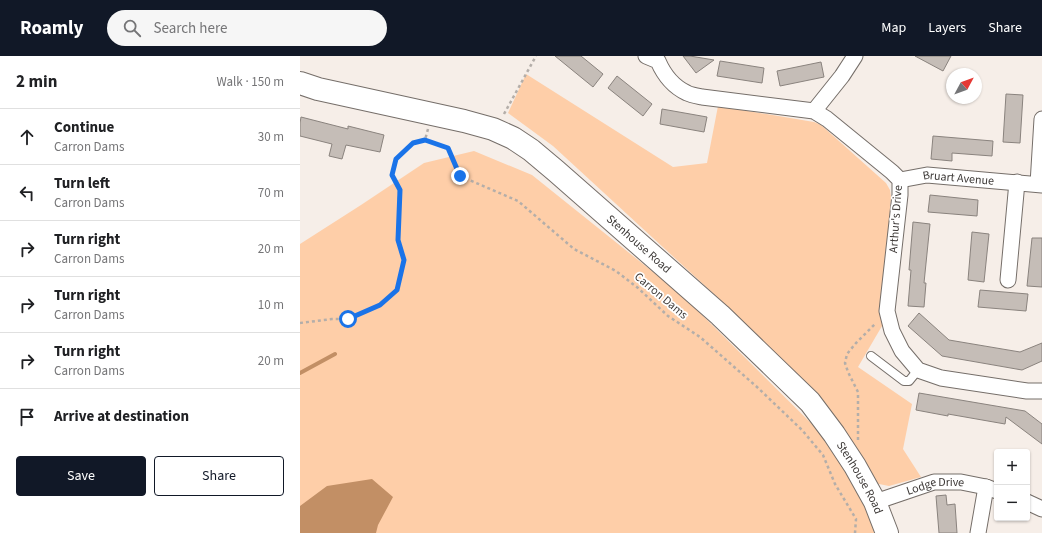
<!DOCTYPE html>
<html lang="en">
<head>
<meta charset="utf-8">
<style>
	body { margin:0; font-family:"Source Sans 3",sans-serif; background:#f6f6f6; color:#202124 }
	.controls { position:absolute; right:12px; bottom:12px; display:grid; overflow:hidden; border-radius:4px; box-shadow:0 1px 3px #0004 }
	.controls button { width:36px; height:36px; display:grid; place-items:center; padding:0; border:0; border-bottom:1px solid #e0e0e0; background:#fff; color:#202124; font:20px sans-serif }
	.compass { position:absolute; left:646px; top:12px; width:36px; height:36px; border-radius:50%; background:#fff; box-shadow:0 1px 3px #0004; rotate:49deg }
	.stop { position:absolute; width:12px; height:12px; margin:-9px; border:3px solid #1a73e8; border-radius:50%; background:#fff }
	.stop.end { background:#1a73e8; border-color:#fff; box-shadow:0 1px 4px #0008 }
	.list { margin:0; padding:0; list-style:none }
	h2 { display:flex; justify-content:space-between; align-items:center; height:52px; margin:0; padding:0 16px; font-size:17px }
	h2 small { font-size:13px; font-weight:400; color:#757577 }
	.list li { display:grid; grid-template-columns:26px 1fr auto; gap:12px; align-items:center; box-sizing:border-box; height:56px; padding:0 16px; border-top:1px solid #e0e0e0 }
	.list b { display:block; font-size:15px; white-space:nowrap }
	.list p { margin:0; font-size:13px; white-space:nowrap; color:#757577 }
	.list em { font-size:13px; font-style:normal; color:#757577 }
	.actions { display:flex; gap:8px; padding:12px 16px }
	.actions a { flex:1; padding:9px 0; border:1px solid #111827; border-radius:4px; text-align:center; font-size:14px; color:#111827 }
	.actions .main { background:#111827; color:#fff }
	.icon { flex:none; width:22px; height:22px; fill:none; stroke:currentColor; stroke-width:2; stroke-linecap:round; stroke-linejoin:round }
	.map { position:relative; flex:none; width:742px; height:477px; overflow:hidden }
	header { display:flex; align-items:center; gap:24px; box-sizing:border-box; height:56px; padding:0 20px; background:#111827; color:#fff }
	header strong { font-size:19px }
	nav { display:flex; gap:22px; margin-inline-start:auto; font-size:14px }
	.search { width:280px; height:36px; background:#f6f6f6; display:flex; align-items:center; gap:10px; box-sizing:border-box; padding:0 14px; border-radius:22px; color:#757577; font-size:15px }
	main { display:flex }
	aside { flex:1; background:#fff }
	.map>svg:first-child { display:block }
	.green { fill:#fecea8 }
	.water { fill:#c28f65 }
	.lines { fill:none; stroke-linecap:round; stroke-linejoin:round }
	.stream { stroke:#c28f65; stroke-width:4 }
	.building { fill:#c5bdb7; stroke:#8a837e }
	.lane-casing { stroke:#756e69; stroke-width:10 }
	.street-casing { stroke:#756e69; stroke-width:17 }
	.secondary-casing { stroke:#756e69; stroke-width:24 }
	.path { stroke:#b4aea9; stroke-width:2.5; stroke-dasharray:3 3; stroke-linecap:butt }
	.lane { stroke:#fff; stroke-width:8 }
	.street { stroke:#fff; stroke-width:15 }
	.secondary { stroke:#fff; stroke-width:22 }
	.route { stroke:#1a73e8; stroke-width:5 }
	.labels { text-anchor:middle; dominant-baseline:central; stroke-width:3.5; stroke-linejoin:round; paint-order:stroke }
	.street-label { font-size:12px; fill:#3d3937; stroke:#fff }
</style>
</head>
<body>
<header>
<strong>Roamly</strong>
<div class="search"><svg class="icon" aria-label="search" viewBox="0 0 24 24"><circle cx="10" cy="10" r="6"/><path d="M15 15l6 6"/></svg>Search here</div>
<nav><a>Map</a><a>Layers</a><a>Share</a></nav>
</header>
<main>
<aside>
<h2>2 min<small>Walk · 150 m</small></h2>
<ul class="list">
<li><svg class="icon" aria-label="ahead" viewBox="0 0 24 24"><path d="M12 20V5M6 11l6-6 6 6"/></svg><div><b>Continue</b><p>Carron Dams</p></div><em>30 m</em></li>
<li><svg class="icon" aria-label="left" viewBox="0 0 24 24"><path d="M17 20v-9H6M10 6l-5 5 5 5"/></svg><div><b>Turn left</b><p>Carron Dams</p></div><em>70 m</em></li>
<li><svg class="icon" aria-label="right" viewBox="0 0 24 24"><path d="M7 20v-9h11M14 6l5 5-5 5"/></svg><div><b>Turn right</b><p>Carron Dams</p></div><em>20 m</em></li>
<li><svg class="icon" aria-label="right" viewBox="0 0 24 24"><path d="M7 20v-9h11M14 6l5 5-5 5"/></svg><div><b>Turn right</b><p>Carron Dams</p></div><em>10 m</em></li>
<li><svg class="icon" aria-label="right" viewBox="0 0 24 24"><path d="M7 20v-9h11M14 6l5 5-5 5"/></svg><div><b>Turn right</b><p>Carron Dams</p></div><em>20 m</em></li>
<li><svg class="icon" aria-label="arrive" viewBox="0 0 24 24"><path d="M6 21V4h12l-3 4 3 4H6"/></svg><div><b>Arrive at destination</b></div></li>
</ul>
<div class="actions"><a class="main">Save</a><a>Share</a></div>
</aside>
<div class="map">
<svg width="742" height="477" viewBox="0 0 742 477">
	<rect width="100%" height="100%" fill="#f6eee8"/>
	<g class="green">
		<polygon points="226,18 373,111 407,107 418,50 514,66 521,69 586,127 590,134 591,141 582,270 558,311 612,348 603,393 621,421 589,430 574,427 517,341 428,251 253,90 208,57"/>
		<polygon points="174,95 232,119 383,240 517,373 554,423 570,455 574,477 0,477 0,188 61,149 124,107"/>
	</g>
	<polygon class="water" points="72,423 93,441 78,469 76,477 0,477 0,450 27,430"/>
	<g class="lines">
		<polyline class="stream" points="0,317 35,298"/>
	</g>
	<g class="building">
		<polygon points="255,0 281,0 303,18 293,31"/>
		<polygon points="383,0 390,0 414,4 396,17"/>
		<polygon points="615,0 651,0 643,15"/>
		<polygon points="420,5 464,12 462,27 417,20"/>
		<polygon points="521,6 524,21 480,30 477,15"/>
		<polygon points="317,20 352,48 343,60 308,32"/>
		<polygon points="706,38 723,39 720,87 703,86"/>
		<polygon points="362,53 407,61 404,76 360,68"/>
		<polygon points="1,61 48,73 48,70 84,79 80,96 46,89 42,103 29,100 32,88 0,80 0,67"/>
		<polygon points="633,80 693,85 692,100 652,97 652,105 631,103"/>
		<polygon points="630,139 678,144 677,160 628,156"/>
		<polygon points="613,166 630,168 624,227 626,227 624,251 608,250 611,214 609,214"/>
		<polygon points="672,176 689,178 684,226 668,224"/>
		<polygon points="732,182 742,182 742,231 727,230"/>
		<polygon points="680,234 728,238 726,255 678,251"/>
		<polygon points="619,257 649,284 720,296 742,287 742,305 722,314 642,300 608,270"/>
		<polygon points="619,337 725,355 742,368 742,388 706,361 705,368 648,358 648,360 616,354"/>
		<polygon points="646,439 647,449 655,448 657,477 639,477 636,440"/>
	</g>
	<g class="lines">
		<defs>
			<polyline id="lane" points="571,300 604,325 609,325 618,314"/>
			<g id="street">
				<path d="M 346,0 L 358,5 C 364,19 372,30 387,37 C 391,39 397,40 402,41 L 514,55 L 527,63 L 592,116 L 600,124 L 600,139 L 587,255 L 592,275 L 602,295 L 618,314 L 641,322 L 727,335 L 742,335"/>
				<polyline points="514,55 542,20 555,0"/>
				<path id="s1" d="M 600,124 L 627,119 L 742,129"/>
				<polyline points="738,128 742,63"/>
				<polyline points="708,224 717,126"/>
				<path id="s2" d="M 575,446 L 634,426 L 661,426 L 686,431 L 697,435"/>
				<polyline points="727,446 742,453"/>
				<polyline points="678,477 686,431"/>
			</g>
			<g id="secondary">
				<path id="s3" d="M 0,27 L 18,33 L 164,65 L 193,73 L 213,82 L 231,94 L 256,115 L 420,259 L 510,346 L 534,378 L 555,410 L 575,446 L 587,477"/>
			</g>
		</defs>
		<use href="#lane" class="lane-casing"/>
		<use href="#street" class="street-casing"/>
		<use href="#secondary" class="secondary-casing"/>
		<g class="path">
			<polyline points="204,58 236,0"/>
			<polyline points="128,73 125,84 148,92 160,120 218,145 274,193 316,215 338,232 368,260 400,281 457,331 502,374 523,399 535,428 556,463 555,477"/>
			<polyline points="0,267 32,263 48,263 80,249 97,234 104,204 98,184 99,134 92,119 96,103 113,87 125,84"/>
			<polyline points="558,384 558,336 548,316 545,307 547,298 556,287 576,267"/>
		</g>
		<use href="#lane" class="lane"/>
		<use href="#street" class="street"/>
		<use href="#secondary" class="secondary"/>
	</g>
	<g class="lines">
		<polyline class="route" points="48,263 80,249 97,234 104,204 98,184 100,134 92,119 96,103 113,87 125,84 148,92 160,120"/>
	</g>
	<g class="labels">
		<g class="street-label">
			<text stroke="none"><textPath href="#s1" startOffset="59">Bruart Avenue</textPath></text>
			<text transform="translate(596 163) rotate(-86)">Arthur's Drive</text>
			<text stroke="none"><textPath href="#s3" startOffset="385">Stenhouse Road</textPath></text>
			<text transform="translate(361 240) rotate(40)">Carron Dams</text>
			<text stroke="none"><textPath href="#s3" startOffset="709">Stenhouse Road</textPath></text>
			<text stroke="none"><textPath href="#s2" startOffset="63">Lodge Drive</textPath></text>
		</g>
	</g>
</svg>
<div class="controls">
<button>+</button>
<button>−</button>
</div>
<svg class="compass" viewBox="-18 -18 36 36"><path d="M0-13l5 13h-10z" fill="#e53935"/><path d="M0 13l5-13h-10z" fill="#757577"/></svg>
<div class="stop" style="left:48px;top:263px"></div>
<div class="stop end" style="left:160px;top:120px"></div>
</div>
</main>
</body>
</html>
